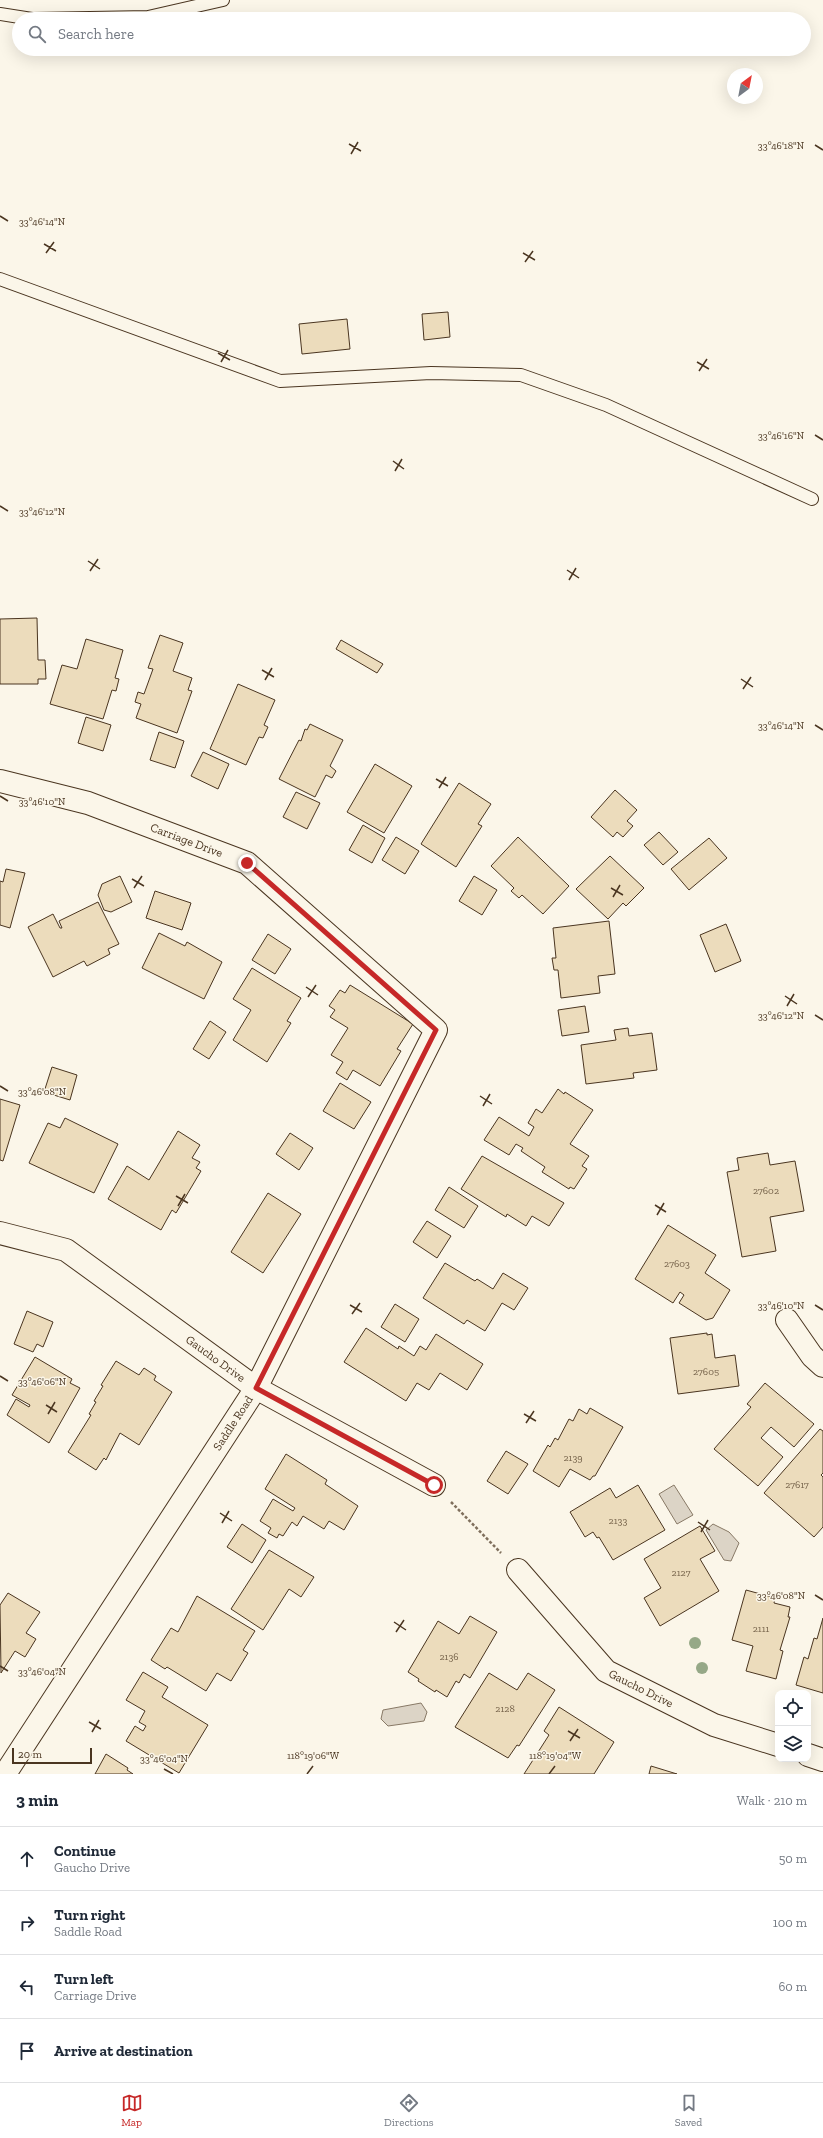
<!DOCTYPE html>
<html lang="en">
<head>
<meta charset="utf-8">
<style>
	body { margin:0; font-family:"Zilla Slab",serif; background:#f2f2f3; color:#1f2937 }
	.controls { position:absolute; right:12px; bottom:12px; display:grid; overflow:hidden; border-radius:8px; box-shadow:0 4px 16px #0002 }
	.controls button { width:36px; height:36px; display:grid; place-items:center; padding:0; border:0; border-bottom:1px solid #e0e1e3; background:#fff; color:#1f2937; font:20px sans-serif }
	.compass { position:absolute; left:727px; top:68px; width:36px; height:36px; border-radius:50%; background:#fff; box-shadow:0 4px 16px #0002; rotate:32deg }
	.scale { position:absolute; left:12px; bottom:10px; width:80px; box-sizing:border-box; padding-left:4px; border:2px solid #4a3520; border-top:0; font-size:11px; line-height:14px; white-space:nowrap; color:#4a3520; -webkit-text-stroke:3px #fbf6e9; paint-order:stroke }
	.stop { position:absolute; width:12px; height:12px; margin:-9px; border:3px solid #c62828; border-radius:50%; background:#fff }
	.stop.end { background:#c62828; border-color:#fff; box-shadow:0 1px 4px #0008 }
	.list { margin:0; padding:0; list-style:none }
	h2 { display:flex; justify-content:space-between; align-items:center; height:52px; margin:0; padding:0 16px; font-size:17px }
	h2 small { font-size:13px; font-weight:400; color:#747a83 }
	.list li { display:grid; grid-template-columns:26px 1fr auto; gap:12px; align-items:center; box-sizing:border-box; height:64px; padding:0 16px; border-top:1px solid #e0e1e3 }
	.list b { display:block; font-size:15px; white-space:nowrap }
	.list p { margin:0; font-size:13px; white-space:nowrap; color:#747a83 }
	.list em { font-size:13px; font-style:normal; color:#747a83 }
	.icon { flex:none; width:22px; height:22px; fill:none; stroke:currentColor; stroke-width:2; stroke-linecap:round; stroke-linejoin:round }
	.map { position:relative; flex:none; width:823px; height:1774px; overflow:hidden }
	.search { position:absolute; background:#fff; box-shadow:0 4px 16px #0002; left:12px; right:12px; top:12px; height:44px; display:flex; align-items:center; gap:10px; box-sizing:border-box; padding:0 14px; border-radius:22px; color:#747a83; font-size:15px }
	.sheet { height:308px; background:#fff }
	nav { display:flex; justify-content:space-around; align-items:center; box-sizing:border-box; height:56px; border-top:1px solid #e0e1e3; background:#fff; font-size:11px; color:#747a83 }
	nav a { display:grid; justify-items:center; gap:2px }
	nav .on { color:#c62828 }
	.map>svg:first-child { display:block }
	.water { fill:#dcd4c6; stroke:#887966 }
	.building { fill:#ecdcbc; stroke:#4a3520 }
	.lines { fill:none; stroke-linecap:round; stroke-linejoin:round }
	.service-casing { stroke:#4a3520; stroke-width:14 }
	.minor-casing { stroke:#4a3520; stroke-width:24 }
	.path { stroke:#7f6f5c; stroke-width:2.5; stroke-dasharray:3 2; stroke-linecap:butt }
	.service { stroke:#fbf6e9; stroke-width:12 }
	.minor { stroke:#fbf6e9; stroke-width:22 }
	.tree { fill:#96a887 }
	.route { stroke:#c62828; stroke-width:5 }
	.ticks { fill:none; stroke:#4a3520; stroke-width:1.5 }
	.labels { text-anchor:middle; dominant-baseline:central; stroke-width:3; stroke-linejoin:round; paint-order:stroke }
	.number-label { font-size:10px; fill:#725f47 }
	.street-label { font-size:12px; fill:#4a3520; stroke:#fbf6e9 }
	.ticks-label { font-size:10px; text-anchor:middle; fill:#4a3520; stroke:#fbf6e9; stroke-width:3; stroke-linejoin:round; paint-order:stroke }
</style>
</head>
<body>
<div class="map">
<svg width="823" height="1774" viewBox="0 0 823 1774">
	<rect width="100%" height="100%" fill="#fbf6e9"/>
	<g class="water">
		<polygon points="674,1485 693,1515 677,1524 659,1494"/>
		<polygon points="713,1524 729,1532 739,1543 731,1561 724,1560 706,1530"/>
		<polygon points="421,1703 427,1712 424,1721 388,1726 381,1719 383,1710"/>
	</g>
	<g class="building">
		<polygon points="448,312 450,337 424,340 422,314"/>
		<polygon points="347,319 350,349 302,354 299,324"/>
		<polygon points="37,618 38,660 45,660 46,679 38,679 38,684 0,684 0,619"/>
		<polygon points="160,635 183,643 173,671 192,678 188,690 192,691 177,733 136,718 141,704 135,702 138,692 144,694 153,669 148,668"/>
		<polygon points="86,639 123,650 115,678 119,679 116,691 112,690 103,719 50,704 62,665 77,669"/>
		<polygon points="341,640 383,664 377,673 336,649"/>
		<polygon points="238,684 275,700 264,725 268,727 263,738 259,737 246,765 210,749"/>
		<polygon points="86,717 111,725 103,751 78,743"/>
		<polygon points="310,724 343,740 330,766 336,771 332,778 326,775 315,797 279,779 299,740 301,741 305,729 307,730"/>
		<polygon points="159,732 184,741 175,768 150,760"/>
		<polygon points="203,752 229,764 218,789 191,776"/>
		<polygon points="375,764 412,786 384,833 347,812"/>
		<polygon points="459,783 491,804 478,824 482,826 456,867 421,844"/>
		<polygon points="615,790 637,810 627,821 633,826 623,837 617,832 613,837 591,817"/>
		<polygon points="296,792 320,803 307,829 283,817"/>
		<polygon points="363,825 385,838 372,863 349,850"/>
		<polygon points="659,832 678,852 663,865 644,845"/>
		<polygon points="396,837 419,851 405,874 382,860"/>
		<polygon points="518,837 569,886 543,914 522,895 519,898 511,891 514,888 491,866"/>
		<polygon points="709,838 727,858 689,890 671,869"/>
		<polygon points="610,856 644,888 626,906 623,903 608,919 576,889"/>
		<polygon points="6,869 25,873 10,928 0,925 0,881 3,882"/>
		<polygon points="120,876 132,902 111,912 104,910 98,895 102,884"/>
		<polygon points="474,876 497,890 482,915 459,901"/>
		<polygon points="155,891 191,903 182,930 146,918"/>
		<polygon points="98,902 119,944 108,949 110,954 87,966 84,961 53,977 28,927 53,914 60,928 62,928 59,921"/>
		<polygon points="609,921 615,974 598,976 600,993 561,998 558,970 554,970 552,958 556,958 553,928"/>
		<polygon points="726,924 741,961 715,972 700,935"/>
		<polygon points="159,933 185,946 187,942 222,962 204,999 142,968"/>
		<polygon points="268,934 291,949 275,974 252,960"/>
		<polygon points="252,968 301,998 287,1021 291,1023 267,1062 233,1040 251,1010 233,999"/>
		<polygon points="350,985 413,1024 397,1049 401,1051 380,1086 353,1070 347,1080 336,1073 343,1062 331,1055 348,1028 330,1017 335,1010 329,1006 340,990 345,993"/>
		<polygon points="585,1006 589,1032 562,1036 558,1010"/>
		<polygon points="210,1021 226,1032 209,1059 193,1049"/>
		<polygon points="628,1028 629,1036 652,1033 657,1070 633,1073 634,1078 586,1084 581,1045 616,1040 614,1030"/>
		<polygon points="52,1067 77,1075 70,1100 44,1092"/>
		<polygon points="340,1083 371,1102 354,1129 323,1111"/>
		<polygon points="558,1089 564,1094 565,1092 593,1110 570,1144 589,1156 582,1166 587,1169 574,1189 570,1187 569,1189 542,1172 545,1167 521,1151 523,1148 516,1144 509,1155 484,1140 499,1117 529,1136 534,1127 528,1123 536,1109 542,1113"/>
		<polygon points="0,1099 20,1105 3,1161 0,1160"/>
		<polygon points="65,1118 118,1144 94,1193 29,1163 48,1123 60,1128"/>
		<polygon points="178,1131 200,1145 192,1158 200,1162 196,1168 201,1171 176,1213 172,1210 161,1230 108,1199 127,1166 149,1180"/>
		<polygon points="290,1133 313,1148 299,1170 276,1154"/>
		<polygon points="768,1153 770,1165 795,1161 804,1211 770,1217 776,1251 742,1257 727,1172 739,1170 737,1158"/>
		<polygon points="482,1156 564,1203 549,1226 532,1216 526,1226 507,1214 506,1217 461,1189"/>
		<polygon points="449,1187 478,1206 464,1228 435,1210"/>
		<polygon points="268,1193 301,1214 263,1273 231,1252"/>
		<polygon points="427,1221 451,1236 437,1258 413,1242"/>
		<polygon points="668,1225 716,1255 705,1273 730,1290 713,1318 706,1320 679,1303 684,1295 680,1292 673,1303 635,1279"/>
		<polygon points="445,1263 475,1281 477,1279 493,1289 503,1273 528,1288 514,1310 502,1303 485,1331 467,1320 464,1324 423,1298"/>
		<polygon points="395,1304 419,1319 405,1342 381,1327"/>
		<polygon points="27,1311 53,1322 43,1347 37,1344 33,1352 14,1344"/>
		<polygon points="366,1328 398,1349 399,1346 414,1356 420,1346 426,1350 436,1334 483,1364 467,1390 440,1373 429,1390 417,1383 406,1401 344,1362"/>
		<polygon points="707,1333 707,1335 712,1334 715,1358 735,1355 739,1386 678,1394 670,1338"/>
		<polygon points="35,1357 72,1379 70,1383 80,1388 49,1443 7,1415 16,1399 29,1407 30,1405 12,1395"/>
		<polygon points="116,1361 139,1375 144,1368 156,1376 154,1380 172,1392 139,1445 120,1433 106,1460 104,1458 96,1470 68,1452 91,1415 89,1414 96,1402 94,1401 103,1386 101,1385"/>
		<polygon points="765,1383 814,1424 794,1447 771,1427 761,1438 783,1457 758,1486 714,1449 751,1407 747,1404"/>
		<polygon points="590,1408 623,1427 595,1476 593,1476 590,1480 570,1469 559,1487 533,1471 548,1445 550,1447 555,1438 558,1440 569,1419 573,1421 579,1409 587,1414"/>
		<polygon points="820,1429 823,1431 823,1473 821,1475 823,1477 823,1527 814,1537 764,1493"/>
		<polygon points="506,1451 528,1464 508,1494 487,1481"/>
		<polygon points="286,1454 327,1480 325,1484 358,1506 344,1530 329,1521 324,1529 303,1516 297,1526 292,1522 283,1536 279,1534 277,1538 268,1533 271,1528 260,1521 273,1499 293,1511 295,1508 265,1489"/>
		<polygon points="638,1485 665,1530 613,1560 599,1537 597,1538 593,1532 585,1537 570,1512 610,1488 616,1498"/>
		<polygon points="242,1524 266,1540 252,1563 227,1547"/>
		<polygon points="700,1526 715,1551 700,1559 719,1591 660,1626 644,1598 661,1588 644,1559"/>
		<polygon points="269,1550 314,1577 301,1597 289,1589 263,1630 231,1609"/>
		<polygon points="746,1590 775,1598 774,1603 790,1607 788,1617 790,1617 780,1650 783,1651 776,1679 746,1671 753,1646 732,1640"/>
		<polygon points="8,1593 40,1612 26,1633 36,1639 25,1657 15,1651 1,1673 0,1605"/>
		<polygon points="197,1596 255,1631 243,1650 248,1653 231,1681 217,1673 206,1691 167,1667 165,1669 151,1660 171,1628 178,1632"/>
		<polygon points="470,1616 497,1632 470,1678 464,1674 459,1683 456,1681 447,1697 436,1690 435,1692 418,1681 419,1679 408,1672 438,1621 459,1634"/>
		<polygon points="823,1618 823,1693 796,1685 804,1657 808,1659 814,1638 817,1639"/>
		<polygon points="143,1672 168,1687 162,1697 208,1725 179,1773 126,1741 135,1726 143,1731 146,1726 139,1722 145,1711 126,1700"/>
		<polygon points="489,1673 517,1690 528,1673 555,1690 519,1746 517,1745 508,1758 455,1727"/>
		<polygon points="559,1707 614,1742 594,1774 524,1774 549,1735 544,1731"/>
		<polygon points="106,1754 128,1768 127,1770 133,1774 95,1774"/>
		<polygon points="651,1766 677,1774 649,1774"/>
	</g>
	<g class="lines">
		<defs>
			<g id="service">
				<polyline points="0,14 32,19 148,17 223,0"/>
				<polyline points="0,279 280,381 431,373 521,375 606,405 812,499"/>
			</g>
			<g id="minor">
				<path id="s1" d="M 0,781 L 88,803 L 247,863 L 436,1030 L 256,1388 L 5,1774"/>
				<path id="s2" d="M 0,1233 L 66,1250 L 256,1388 L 434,1485"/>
				<polyline points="787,1320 812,1356 823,1366"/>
				<path id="s3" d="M 518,1570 L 606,1671 L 714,1725 L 778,1745"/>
				<polyline points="808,1755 823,1760"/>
			</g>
		</defs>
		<use href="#service" class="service-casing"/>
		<use href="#minor" class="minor-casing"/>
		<polyline class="path" points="451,1502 501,1553"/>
		<use href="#service" class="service"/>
		<use href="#minor" class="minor"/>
	</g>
	<g class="tree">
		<circle cx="695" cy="1643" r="6"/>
		<circle cx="702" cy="1668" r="6"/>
	</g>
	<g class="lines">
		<polyline class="route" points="247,863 436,1030 256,1388 434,1485"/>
	</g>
	<path class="ticks" d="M 349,144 L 361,151M 815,145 L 823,150M 351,154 L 358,142M 0,216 L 8,221M 44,244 L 56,251M 46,253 L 54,242M 523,253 L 535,260M 525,262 L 533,251M 218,353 L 230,360M 221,362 L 228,350M 697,362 L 709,369M 699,371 L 707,359M 815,435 L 823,440M 393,461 L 404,469M 395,471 L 402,459M 0,506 L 8,511M 88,561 L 100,569M 567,570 L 579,578M 90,571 L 98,559M 569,580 L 576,568M 262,670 L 274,677M 741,679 L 753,687M 265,680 L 272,668M 743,689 L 751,677M 815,725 L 823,730M 436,779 L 448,786M 439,788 L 446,777M 0,796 L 8,801M 132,879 L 144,886M 134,888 L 142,876M 611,888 L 623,895M 613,897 L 620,885M 306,987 L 318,995M 785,996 L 797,1004M 308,997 L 316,985M 787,1006 L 794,994M 815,1015 L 823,1020M 0,1086 L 8,1091M 480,1096 L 492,1104M 483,1106 L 490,1094M 176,1196 L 188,1203M 655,1205 L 666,1212M 178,1206 L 185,1194M 657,1215 L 664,1203M 350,1305 L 362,1312M 815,1305 L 823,1310M 352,1314 L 360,1303M 0,1376 L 8,1381M 46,1405 L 57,1412M 48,1414 L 55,1402M 524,1414 L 536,1421M 526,1423 L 534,1411M 220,1513 L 232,1521M 698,1522 L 710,1530M 222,1523 L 229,1511M 701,1532 L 708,1520M 815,1595 L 823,1600M 394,1622 L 406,1630M 396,1632 L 404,1620M 0,1666 L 8,1671M 89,1722 L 101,1729M 568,1731 L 580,1738M 92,1732 L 99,1720M 570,1741 L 578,1729M 164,1769 L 173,1774M 307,1774 L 313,1766M 549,1774 L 555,1766"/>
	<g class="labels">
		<g class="number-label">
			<text x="766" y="1191">27602</text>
			<text x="677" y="1264">27603</text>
			<text x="706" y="1372">27605</text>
			<text x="573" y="1458">2139</text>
			<text x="797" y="1485">27617</text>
			<text x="618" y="1521">2133</text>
			<text x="681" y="1573">2127</text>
			<text x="761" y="1629">2111</text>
			<text x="449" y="1657">2136</text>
			<text x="505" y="1709">2128</text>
		</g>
		<g class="street-label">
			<text stroke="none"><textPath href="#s1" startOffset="196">Carriage Drive</textPath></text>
			<text stroke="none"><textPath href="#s2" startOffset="253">Gaucho Drive</textPath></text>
			<text transform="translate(233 1423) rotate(-57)">Saddle Road</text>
			<text stroke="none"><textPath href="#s3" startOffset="173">Gaucho Drive</textPath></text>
		</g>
	</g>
	<g class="ticks-label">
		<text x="781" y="149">33°46'18"N</text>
		<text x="42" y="225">33°46'14"N</text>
		<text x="781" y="439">33°46'16"N</text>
		<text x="42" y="515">33°46'12"N</text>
		<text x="781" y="729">33°46'14"N</text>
		<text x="42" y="805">33°46'10"N</text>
		<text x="781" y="1019">33°46'12"N</text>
		<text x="42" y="1095">33°46'08"N</text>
		<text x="781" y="1309">33°46'10"N</text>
		<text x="42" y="1385">33°46'06"N</text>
		<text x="781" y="1599">33°46'08"N</text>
		<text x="42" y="1675">33°46'04"N</text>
		<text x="313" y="1759">118°19'06"W</text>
		<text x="555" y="1759">118°19'04"W</text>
		<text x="164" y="1762">33°46'04"N</text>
	</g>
</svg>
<div class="controls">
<button><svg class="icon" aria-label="locate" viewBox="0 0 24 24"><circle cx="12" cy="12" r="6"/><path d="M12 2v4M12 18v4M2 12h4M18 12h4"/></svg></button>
<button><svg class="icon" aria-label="layers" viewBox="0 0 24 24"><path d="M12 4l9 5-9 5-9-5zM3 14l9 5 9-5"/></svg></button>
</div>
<svg class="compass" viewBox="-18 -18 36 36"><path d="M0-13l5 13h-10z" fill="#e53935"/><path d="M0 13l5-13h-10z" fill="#747a83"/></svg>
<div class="scale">20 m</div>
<div class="stop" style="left:434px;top:1485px"></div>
<div class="stop end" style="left:247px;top:863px"></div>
<div class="search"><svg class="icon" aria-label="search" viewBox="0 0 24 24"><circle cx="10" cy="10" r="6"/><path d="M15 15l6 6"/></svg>Search here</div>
</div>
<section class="sheet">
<h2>3 min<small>Walk · 210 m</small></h2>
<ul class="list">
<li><svg class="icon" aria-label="ahead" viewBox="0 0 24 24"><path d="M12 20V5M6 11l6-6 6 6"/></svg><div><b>Continue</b><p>Gaucho Drive</p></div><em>50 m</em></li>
<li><svg class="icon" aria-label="right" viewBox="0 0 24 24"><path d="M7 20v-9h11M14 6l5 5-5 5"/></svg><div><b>Turn right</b><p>Saddle Road</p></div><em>100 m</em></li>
<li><svg class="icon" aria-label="left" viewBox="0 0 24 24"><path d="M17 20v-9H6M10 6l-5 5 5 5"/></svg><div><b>Turn left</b><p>Carriage Drive</p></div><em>60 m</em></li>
<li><svg class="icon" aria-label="arrive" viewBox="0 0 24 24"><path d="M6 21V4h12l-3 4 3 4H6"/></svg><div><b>Arrive at destination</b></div></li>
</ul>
</section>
<nav>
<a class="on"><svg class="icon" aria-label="map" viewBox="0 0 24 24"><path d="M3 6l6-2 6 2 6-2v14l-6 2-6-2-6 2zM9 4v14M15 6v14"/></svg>Map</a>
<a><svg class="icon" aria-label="directions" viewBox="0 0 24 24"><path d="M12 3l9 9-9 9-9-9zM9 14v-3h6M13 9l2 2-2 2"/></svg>Directions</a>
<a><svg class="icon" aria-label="saved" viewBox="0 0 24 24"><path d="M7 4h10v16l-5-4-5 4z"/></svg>Saved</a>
</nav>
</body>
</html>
